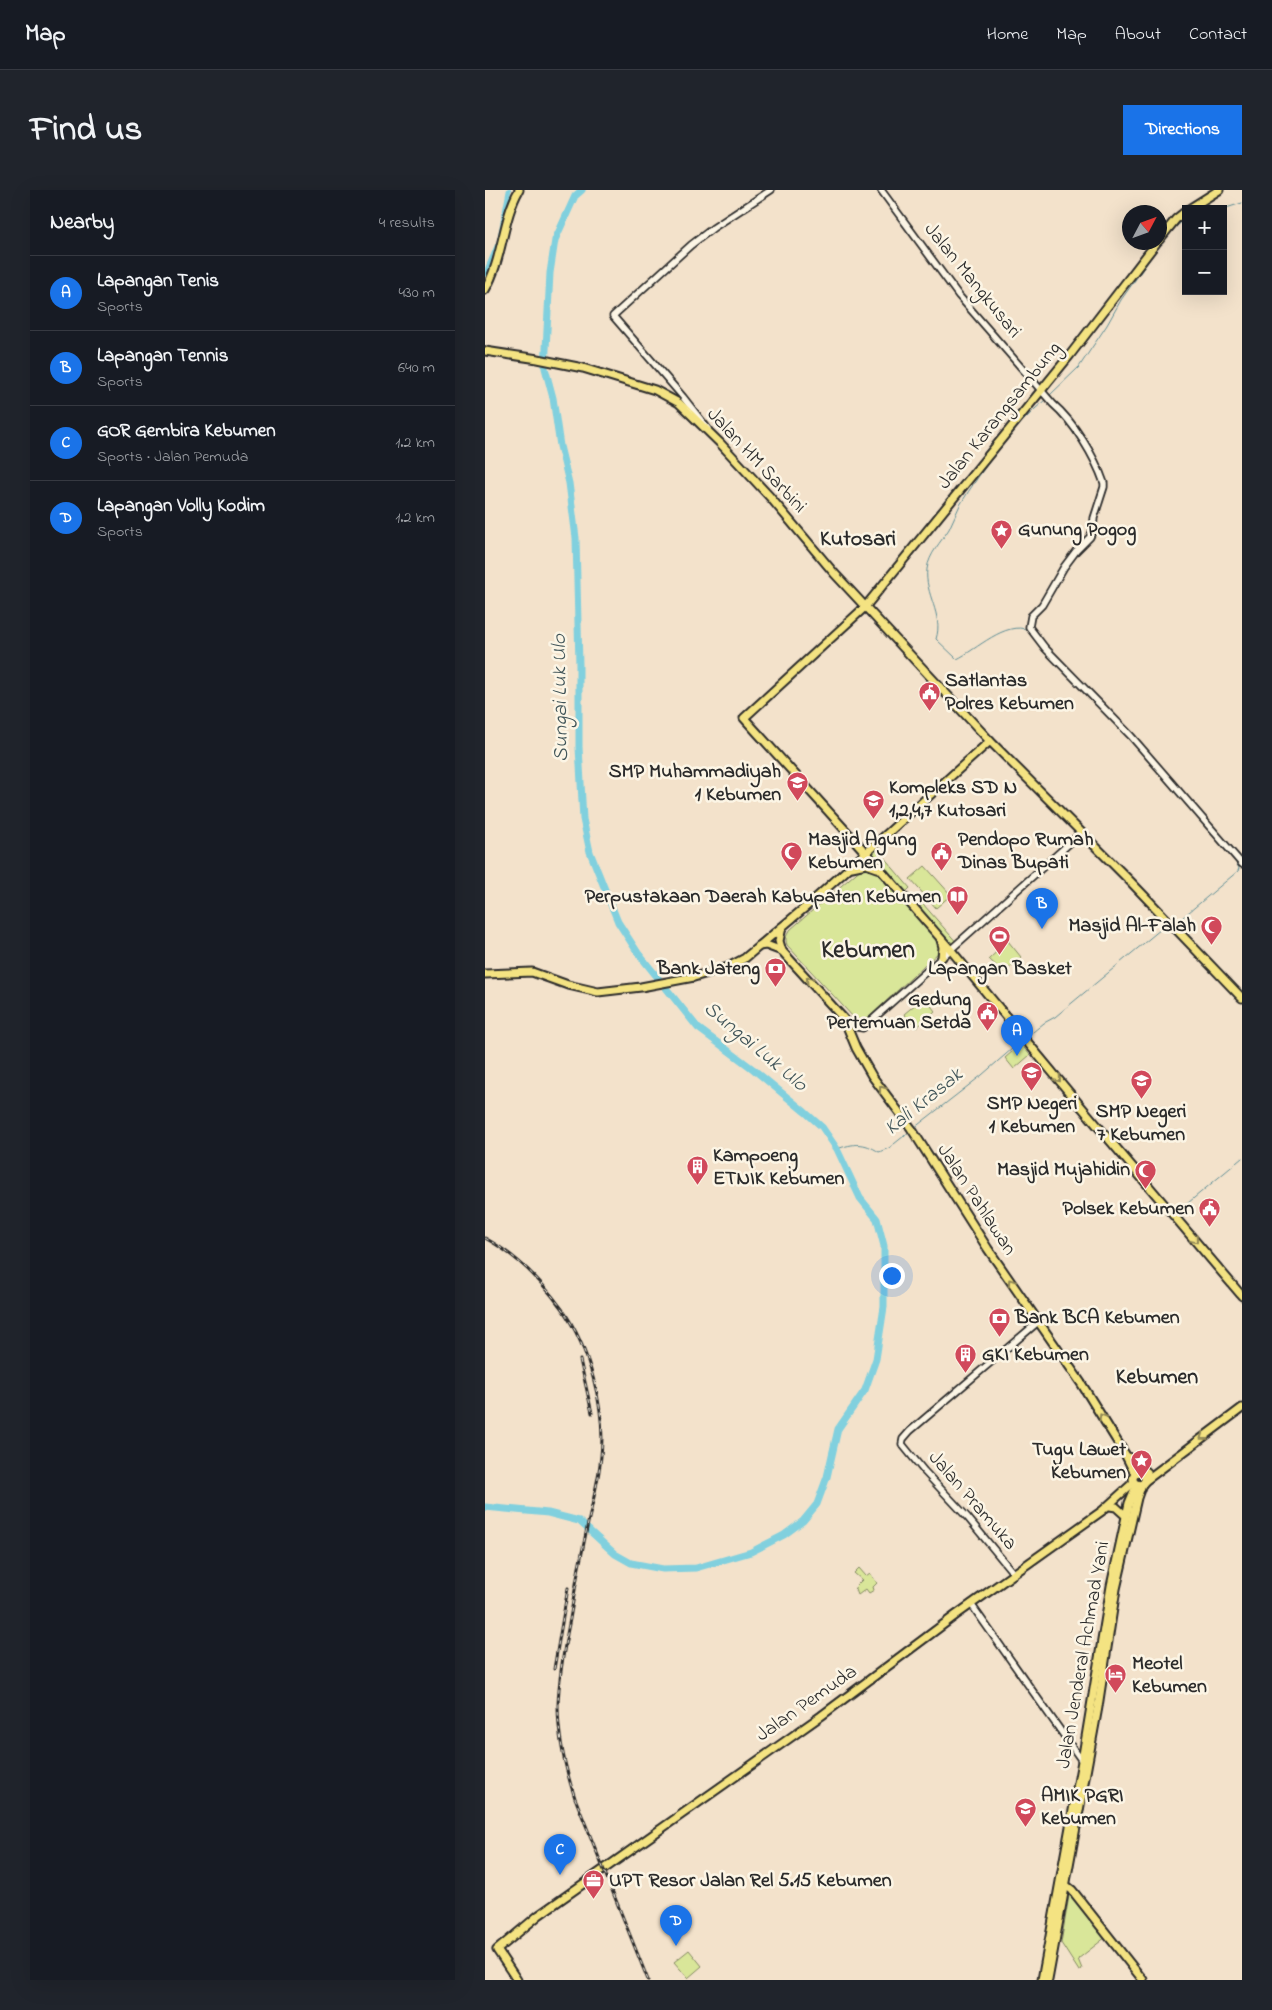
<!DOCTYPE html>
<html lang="en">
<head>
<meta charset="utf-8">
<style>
	body { margin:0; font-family:"Indie Flower",sans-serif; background:#20242c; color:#f1f3f6 }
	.controls { position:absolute; right:15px; top:15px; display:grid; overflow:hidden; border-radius:0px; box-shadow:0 5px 20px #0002 }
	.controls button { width:45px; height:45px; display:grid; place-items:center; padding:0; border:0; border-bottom:1px solid #363941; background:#171b24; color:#f1f3f6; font:25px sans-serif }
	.compass { position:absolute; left:637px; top:15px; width:45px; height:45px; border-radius:50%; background:#171b24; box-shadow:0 5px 20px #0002; rotate:49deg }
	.you { position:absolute; left:406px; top:1085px; width:18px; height:18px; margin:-12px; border:4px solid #fff; border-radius:50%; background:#1a73e8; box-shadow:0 0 0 8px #1a73e833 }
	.badge { display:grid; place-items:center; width:32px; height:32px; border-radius:50%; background:#1a73e8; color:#fff; font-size:16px; font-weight:700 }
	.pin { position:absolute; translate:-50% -41px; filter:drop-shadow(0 1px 2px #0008) }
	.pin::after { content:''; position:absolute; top:26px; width:18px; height:15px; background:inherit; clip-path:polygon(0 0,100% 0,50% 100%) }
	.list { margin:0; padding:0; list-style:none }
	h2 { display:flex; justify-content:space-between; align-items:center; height:65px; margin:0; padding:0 20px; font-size:21px }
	h2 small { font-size:16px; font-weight:400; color:#9ea1a6 }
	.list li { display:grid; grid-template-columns:32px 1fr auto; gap:15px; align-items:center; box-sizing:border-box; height:75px; padding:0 20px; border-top:1px solid #363941 }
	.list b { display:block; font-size:19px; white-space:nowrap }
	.list p { margin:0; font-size:16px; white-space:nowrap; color:#9ea1a6 }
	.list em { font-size:16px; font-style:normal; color:#9ea1a6 }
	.map { position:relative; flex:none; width:757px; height:1790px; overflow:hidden; border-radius:0px }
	header { display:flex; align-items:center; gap:30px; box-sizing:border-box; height:70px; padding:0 25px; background:#171b24; border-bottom:1px solid #363941 }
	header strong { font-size:24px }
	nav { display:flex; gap:28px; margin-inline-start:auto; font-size:18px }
	.intro { display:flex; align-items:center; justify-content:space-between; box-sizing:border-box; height:120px; padding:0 30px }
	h1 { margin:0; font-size:35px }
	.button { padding:12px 22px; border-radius:0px; background:#1a73e8; color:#fff; font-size:18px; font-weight:700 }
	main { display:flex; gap:30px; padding:0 30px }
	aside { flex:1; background:#171b24; border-radius:0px; box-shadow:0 5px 20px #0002 }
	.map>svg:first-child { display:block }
	.green { fill:#d9e699; stroke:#828862 }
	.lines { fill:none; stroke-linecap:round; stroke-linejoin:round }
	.stream { stroke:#5f8e96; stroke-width:1 }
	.canal { stroke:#81d0de; stroke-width:4.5 }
	.river { stroke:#81d0de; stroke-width:7 }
	.minor-casing { stroke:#2b2b2b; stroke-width:9 }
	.major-casing { stroke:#2b2b2b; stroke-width:11 }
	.minor { stroke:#fcf5e5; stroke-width:5.5 }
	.major { stroke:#f4e382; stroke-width:7 }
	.rail-casing { stroke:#2b2b2b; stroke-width:3 }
	.rail { stroke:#fcf5e5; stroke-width:1; stroke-dasharray:4; stroke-linecap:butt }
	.oneway { stroke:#908756 }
	.labels { text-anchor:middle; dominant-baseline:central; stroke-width:5; stroke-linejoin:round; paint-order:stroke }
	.street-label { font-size:20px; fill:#2b2b2b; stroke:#fcf5e5 }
	.poi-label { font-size:20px; font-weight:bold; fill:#2b2b2b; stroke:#fcf5e5; text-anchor:start }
	.water-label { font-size:21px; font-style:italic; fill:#405458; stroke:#fcf5e5 }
	.quarter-label { font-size:22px; font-weight:bold; fill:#2b2b2b; stroke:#fcf5e5 }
	.district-label { font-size:25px; font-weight:bold; fill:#2b2b2b; stroke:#fcf5e5 }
</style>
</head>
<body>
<header>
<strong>Map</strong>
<nav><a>Home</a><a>Map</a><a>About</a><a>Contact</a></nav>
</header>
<div class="intro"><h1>Find us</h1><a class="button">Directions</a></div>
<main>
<aside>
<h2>Nearby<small>4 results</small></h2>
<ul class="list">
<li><span class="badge">A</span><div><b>Lapangan Tenis</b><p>Sports</p></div><em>430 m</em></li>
<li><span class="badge">B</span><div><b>Lapangan Tennis</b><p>Sports</p></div><em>640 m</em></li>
<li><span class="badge">C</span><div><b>GOR Gembira Kebumen</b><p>Sports · Jalan Pemuda</p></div><em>1.2 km</em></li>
<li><span class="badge">D</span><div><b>Lapangan Volly Kodim</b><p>Sports</p></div><em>1.2 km</em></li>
</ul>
</aside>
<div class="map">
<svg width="757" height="1790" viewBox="0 0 757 1790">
	<rect width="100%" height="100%" fill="#f3e2cb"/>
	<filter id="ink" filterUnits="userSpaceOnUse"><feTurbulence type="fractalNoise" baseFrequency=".02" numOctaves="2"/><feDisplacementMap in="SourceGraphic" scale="10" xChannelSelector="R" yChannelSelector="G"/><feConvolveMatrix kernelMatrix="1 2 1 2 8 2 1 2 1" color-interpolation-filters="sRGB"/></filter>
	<g filter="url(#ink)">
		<g class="green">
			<polygon points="391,658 425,698 418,705 386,668"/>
			<polygon points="440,676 466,705 451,718 425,689"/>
			<path d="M 378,677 L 386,678 L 391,682 L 455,753 L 455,761 L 384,827 L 374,830 L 369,828 L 302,755 C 300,748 301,745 306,739 Z"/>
			<polygon points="438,714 473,754 468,759 431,720"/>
			<polygon points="523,751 536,767 519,783 504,769"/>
			<polygon points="438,808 440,808 450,821 431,838 419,824"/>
			<polygon points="536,854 545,865 529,879 520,868"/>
			<polygon points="374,1378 381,1386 385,1383 392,1393 388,1397 389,1400 384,1403 381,1399 373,1405 370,1397 377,1390 369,1383"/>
			<polygon points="585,1700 621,1747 593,1769 597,1779 594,1781 576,1753"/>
			<polygon points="204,1760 217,1776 203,1788 189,1772"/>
		</g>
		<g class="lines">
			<g class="stream">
				<polyline points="738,19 757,13"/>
				<polyline points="683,44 701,28"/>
				<polyline points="564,206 594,177 622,135 636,110 679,49"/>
				<path d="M 543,440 C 521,430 491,460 472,469 L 451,449 C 459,425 439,404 442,379 C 444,364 456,352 464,339 C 468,331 471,323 475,315 C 497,279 528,237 561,209"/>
				<polyline points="670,578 732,649"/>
				<polyline points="691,733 753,681 754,678 746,665"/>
				<polyline points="548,842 559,833 570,827 682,734"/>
				<polyline points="429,938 497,885 535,852"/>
				<path d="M 352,959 C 369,953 379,952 394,962 L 404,958 L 424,942"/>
				<polyline points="691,1023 757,968"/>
			</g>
			<polyline class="canal" points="0,84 14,51 24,0"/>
			<polyline class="river" points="0,1317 63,1323 94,1331 130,1364 146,1373 178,1379 211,1378 266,1362 299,1345 318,1331 332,1314 342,1287 353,1239 380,1200 391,1169 399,1117 399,1056 392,1029 375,1008 352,959 337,937 320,922 268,879 213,838 153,763 133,732 105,662 98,629 94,557 94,476 91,348 84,293 75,256 68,208 60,178 65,83 70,50 90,6 97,0"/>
			<defs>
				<g id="minor">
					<path d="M 396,0 L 474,106 L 568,214 C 589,232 610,267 619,293 L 619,297 L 609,328 L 608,340 L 605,347 L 591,361 L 579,377 L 557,415 L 546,426 L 544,437 L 560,458 L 646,546 L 757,674"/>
					<polyline points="223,239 198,207 128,126 206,55 228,38 286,0"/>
					<polyline points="359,829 372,837 378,838 596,643"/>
					<polyline points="529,1384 483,1328 439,1281 417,1254 418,1249 425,1241 553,1132"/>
					<polyline points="486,1414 597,1571"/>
				</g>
				<g id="major">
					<polyline points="704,19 734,0"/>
					<polyline points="674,50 691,29 701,21"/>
					<polyline points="672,52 585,165 380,417 259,528 381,663 465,759 588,907 757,1106"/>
					<path d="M 0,100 C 18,69 17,30 34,0"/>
					<polyline points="0,161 53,169 98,178 170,200 194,213 235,253 285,307 349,383 504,550 645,691 757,808"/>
					<polyline points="367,677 381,674 392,678"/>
					<polyline points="456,750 458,757 457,767"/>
					<polyline points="274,756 281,755 297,761 359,829 371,858 387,886 426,938 503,1059 596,1193 640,1264 650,1284"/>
					<polyline points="297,761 294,751 297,737"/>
					<polyline points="0,784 47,782 83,795 113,802 156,797 209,787 243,777 260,768 323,715 505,551"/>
					<polyline points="643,1267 662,1282"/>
					<circle cx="654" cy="1289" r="6"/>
					<polyline points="660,1291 757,1218"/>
					<polyline points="625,1316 631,1317 641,1326"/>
					<polyline points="579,1694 587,1700 658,1790"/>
					<polyline points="32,1790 12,1760 54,1725 336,1526 471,1425 617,1321 649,1292"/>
					<polyline points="557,1790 597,1571 626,1396 644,1313 652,1294"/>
					<polyline points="563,1790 613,1517 631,1399 652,1308 657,1294"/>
				</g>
			</defs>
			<use href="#minor" class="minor-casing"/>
			<use href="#major" class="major-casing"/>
			<use href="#minor" class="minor"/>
			<use href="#major" class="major"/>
			<defs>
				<g id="rail">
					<path d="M 0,1048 C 31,1065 56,1090 77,1119 C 104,1157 121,1219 116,1266 C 114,1288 108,1311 103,1333 C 96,1365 90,1397 85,1429 C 79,1458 74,1486 73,1515 C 73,1546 80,1578 90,1608 L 163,1790"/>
					<polyline points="95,1170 107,1223"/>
					<polyline points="69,1479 83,1398"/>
				</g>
			</defs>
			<use href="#rail" class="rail-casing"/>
			<use href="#rail" class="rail"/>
		</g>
		<defs><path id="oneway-chevron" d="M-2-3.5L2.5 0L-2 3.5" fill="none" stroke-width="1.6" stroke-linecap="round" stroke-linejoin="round" transform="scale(1.25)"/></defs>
		<g class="oneway">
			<use href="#oneway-chevron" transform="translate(324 790) rotate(-134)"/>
			<use href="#oneway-chevron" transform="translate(573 889) rotate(50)"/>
			<use href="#oneway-chevron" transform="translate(397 899) rotate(-126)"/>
			<use href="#oneway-chevron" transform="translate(710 1050) rotate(50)"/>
			<use href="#oneway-chevron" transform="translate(526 1092) rotate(-124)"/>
			<use href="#oneway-chevron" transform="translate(617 1227) rotate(-122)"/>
			<use href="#oneway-chevron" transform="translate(718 1247) rotate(144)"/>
		</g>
	</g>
	<defs>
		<symbol id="sight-pin" viewBox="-11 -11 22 30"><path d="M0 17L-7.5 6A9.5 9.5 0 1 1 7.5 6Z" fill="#d1495b" stroke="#fcf5e5"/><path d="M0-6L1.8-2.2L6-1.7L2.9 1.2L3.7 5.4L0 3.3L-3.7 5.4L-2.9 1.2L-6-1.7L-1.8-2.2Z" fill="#fff"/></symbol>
		<symbol id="civic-pin" viewBox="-11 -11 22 30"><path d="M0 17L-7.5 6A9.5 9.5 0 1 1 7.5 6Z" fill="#d1495b" stroke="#fcf5e5"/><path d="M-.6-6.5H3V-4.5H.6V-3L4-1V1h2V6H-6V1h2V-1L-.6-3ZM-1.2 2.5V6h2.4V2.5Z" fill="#fff"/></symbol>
		<symbol id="school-pin" viewBox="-11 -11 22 30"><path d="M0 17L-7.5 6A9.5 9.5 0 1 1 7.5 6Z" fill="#d1495b" stroke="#fcf5e5"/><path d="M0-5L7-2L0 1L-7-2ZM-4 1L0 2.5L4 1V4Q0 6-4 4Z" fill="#fff"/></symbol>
		<symbol id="mosque-pin" viewBox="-11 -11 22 30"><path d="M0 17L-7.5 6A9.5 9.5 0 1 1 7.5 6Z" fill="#d1495b" stroke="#fcf5e5"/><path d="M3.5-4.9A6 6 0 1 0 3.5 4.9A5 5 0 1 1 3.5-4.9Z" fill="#fff"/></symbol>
		<symbol id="library-pin" viewBox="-11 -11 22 30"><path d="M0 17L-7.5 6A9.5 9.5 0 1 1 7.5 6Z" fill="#d1495b" stroke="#fcf5e5"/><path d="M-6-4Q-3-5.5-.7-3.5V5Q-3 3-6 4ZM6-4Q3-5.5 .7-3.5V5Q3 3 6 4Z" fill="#fff"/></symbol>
		<symbol id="stadium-pin" viewBox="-11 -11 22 30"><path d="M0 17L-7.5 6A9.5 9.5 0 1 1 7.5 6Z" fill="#d1495b" stroke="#fcf5e5"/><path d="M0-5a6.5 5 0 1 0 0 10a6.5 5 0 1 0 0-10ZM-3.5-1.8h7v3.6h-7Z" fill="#fff"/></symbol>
		<symbol id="bank-pin" viewBox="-11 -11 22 30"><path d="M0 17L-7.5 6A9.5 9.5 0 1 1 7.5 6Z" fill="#d1495b" stroke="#fcf5e5"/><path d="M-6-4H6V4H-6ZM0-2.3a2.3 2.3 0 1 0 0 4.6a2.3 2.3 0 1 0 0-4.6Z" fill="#fff"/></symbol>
		<symbol id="building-pin" viewBox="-11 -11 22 30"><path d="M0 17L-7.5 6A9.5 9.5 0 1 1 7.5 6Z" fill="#d1495b" stroke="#fcf5e5"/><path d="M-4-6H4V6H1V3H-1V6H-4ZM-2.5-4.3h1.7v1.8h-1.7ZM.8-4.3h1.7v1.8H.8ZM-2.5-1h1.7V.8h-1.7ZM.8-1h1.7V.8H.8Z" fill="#fff"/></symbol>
		<symbol id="hotel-pin" viewBox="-11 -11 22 30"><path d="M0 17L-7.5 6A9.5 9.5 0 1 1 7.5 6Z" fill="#d1495b" stroke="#fcf5e5"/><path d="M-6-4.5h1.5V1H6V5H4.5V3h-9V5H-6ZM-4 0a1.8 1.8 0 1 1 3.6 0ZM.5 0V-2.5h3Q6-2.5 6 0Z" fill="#fff"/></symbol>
		<symbol id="university-pin" viewBox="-11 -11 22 30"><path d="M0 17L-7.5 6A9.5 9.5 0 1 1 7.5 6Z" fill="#d1495b" stroke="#fcf5e5"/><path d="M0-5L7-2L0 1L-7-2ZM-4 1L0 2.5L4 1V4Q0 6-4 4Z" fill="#fff"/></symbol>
		<symbol id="office-pin" viewBox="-11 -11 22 30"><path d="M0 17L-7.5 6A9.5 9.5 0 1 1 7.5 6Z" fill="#d1495b" stroke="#fcf5e5"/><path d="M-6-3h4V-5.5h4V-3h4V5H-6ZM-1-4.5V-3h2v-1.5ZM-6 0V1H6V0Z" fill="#fff"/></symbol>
	</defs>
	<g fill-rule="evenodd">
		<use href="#sight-pin" x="504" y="328" width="25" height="34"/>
		<use href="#civic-pin" x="432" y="490" width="25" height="34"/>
		<use href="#school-pin" x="300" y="580" width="25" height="34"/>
		<use href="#school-pin" x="376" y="598" width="25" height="34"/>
		<use href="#mosque-pin" x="294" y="650" width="25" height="34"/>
		<use href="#civic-pin" x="444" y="650" width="25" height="34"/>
		<use href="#library-pin" x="460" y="694" width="25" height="34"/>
		<use href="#mosque-pin" x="714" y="724" width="25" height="34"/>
		<use href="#stadium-pin" x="502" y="734" width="25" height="34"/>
		<use href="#bank-pin" x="278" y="766" width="25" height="34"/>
		<use href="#civic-pin" x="490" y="810" width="25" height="34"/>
		<use href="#school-pin" x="534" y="870" width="25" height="34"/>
		<use href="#school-pin" x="644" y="878" width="25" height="34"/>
		<use href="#building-pin" x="200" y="964" width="25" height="34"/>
		<use href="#mosque-pin" x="648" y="968" width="25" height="34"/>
		<use href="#civic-pin" x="712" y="1006" width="25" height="34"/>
		<use href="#bank-pin" x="502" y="1116" width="25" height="34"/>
		<use href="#building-pin" x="468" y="1152" width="25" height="34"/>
		<use href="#sight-pin" x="644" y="1258" width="25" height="34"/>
		<use href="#hotel-pin" x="618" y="1472" width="25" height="34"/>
		<use href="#university-pin" x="528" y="1606" width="25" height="34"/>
		<use href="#office-pin" x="96" y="1678" width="25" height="34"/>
	</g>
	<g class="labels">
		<g class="street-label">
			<text transform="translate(487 91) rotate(51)">Jalan Mangkusari</text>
			<text transform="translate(515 226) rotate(-51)">Jalan Karangsambung</text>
			<text transform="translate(271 271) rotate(47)">Jalan HM Sarbini</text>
			<text transform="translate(491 1010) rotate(57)">Jalan Pahlawan</text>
			<text transform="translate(487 1311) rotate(49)">Jalan Pramuka</text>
			<text transform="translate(599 1465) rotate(-80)">Jalan Jenderal Achmad Yani</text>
			<text transform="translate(322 1514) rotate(-35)">Jalan Pemuda</text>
		</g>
		<g class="poi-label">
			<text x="533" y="340">Gunung Pogog</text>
			<text x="460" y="491">Satlantas<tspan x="460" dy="23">Polres Kebumen</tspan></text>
			<text x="296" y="582" text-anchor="end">SMP Muhammadiyah<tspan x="296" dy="23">1 Kebumen</tspan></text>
			<text x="404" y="598">Kompleks SD N<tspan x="404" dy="23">1,2,4,7 Kutosari</tspan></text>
			<text x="323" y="650">Masjid Agung<tspan x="323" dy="23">Kebumen</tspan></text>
			<text x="473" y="650">Pendopo Rumah<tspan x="473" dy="23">Dinas Bupati</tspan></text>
			<text x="456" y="707" text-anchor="end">Perpustakaan Daerah Kabupaten Kebumen</text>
			<text x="711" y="736" text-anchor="end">Masjid Al-Falah</text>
			<text x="275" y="779" text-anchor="end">Bank Jateng</text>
			<text x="515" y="779" text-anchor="middle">Lapangan Basket</text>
			<text x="486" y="810" text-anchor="end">Gedung<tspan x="486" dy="23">Pertemuan Setda</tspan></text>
			<text x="547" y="914" text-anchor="middle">SMP Negeri<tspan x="547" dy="23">1 Kebumen</tspan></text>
			<text x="656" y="922" text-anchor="middle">SMP Negeri<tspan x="656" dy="23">7 Kebumen</tspan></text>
			<text x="228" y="966">Kampoeng<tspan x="228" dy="23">ETNIK Kebumen</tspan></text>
			<text x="645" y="980" text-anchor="end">Masjid Mujahidin</text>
			<text x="709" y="1019" text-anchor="end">Polsek Kebumen</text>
			<text x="530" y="1128">Bank BCA Kebumen</text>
			<text x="497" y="1165">GKI Kebumen</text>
			<text x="641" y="1260" text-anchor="end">Tugu Lawet<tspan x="641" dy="23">Kebumen</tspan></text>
			<text x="647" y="1474">Meotel<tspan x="647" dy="23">Kebumen</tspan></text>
			<text x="556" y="1606">AMIK PGRI<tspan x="556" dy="23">Kebumen</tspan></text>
			<text x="124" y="1691">UPT Resor Jalan Rel 5.15 Kebumen</text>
		</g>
		<g class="water-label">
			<text transform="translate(76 508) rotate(-91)">Sungai Luk Ulo</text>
			<text transform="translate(270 857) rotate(40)">Sungai Luk Ulo</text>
			<text transform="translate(439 912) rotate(-39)">Kali Krasak</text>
		</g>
		<g class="quarter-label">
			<text x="373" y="350">Kutosari</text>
			<text x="672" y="1188">Kebumen</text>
		</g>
		<g class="district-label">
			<text x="383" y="761">Kebumen</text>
		</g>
	</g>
</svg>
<div class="controls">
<button>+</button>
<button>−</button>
</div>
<svg class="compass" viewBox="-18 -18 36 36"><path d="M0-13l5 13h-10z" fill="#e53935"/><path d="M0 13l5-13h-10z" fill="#9ea1a6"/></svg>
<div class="you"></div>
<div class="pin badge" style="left:532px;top:866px">A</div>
<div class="pin badge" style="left:557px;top:739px">B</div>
<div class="pin badge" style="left:75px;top:1685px">C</div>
<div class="pin badge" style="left:191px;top:1756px">D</div>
</div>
</main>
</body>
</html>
